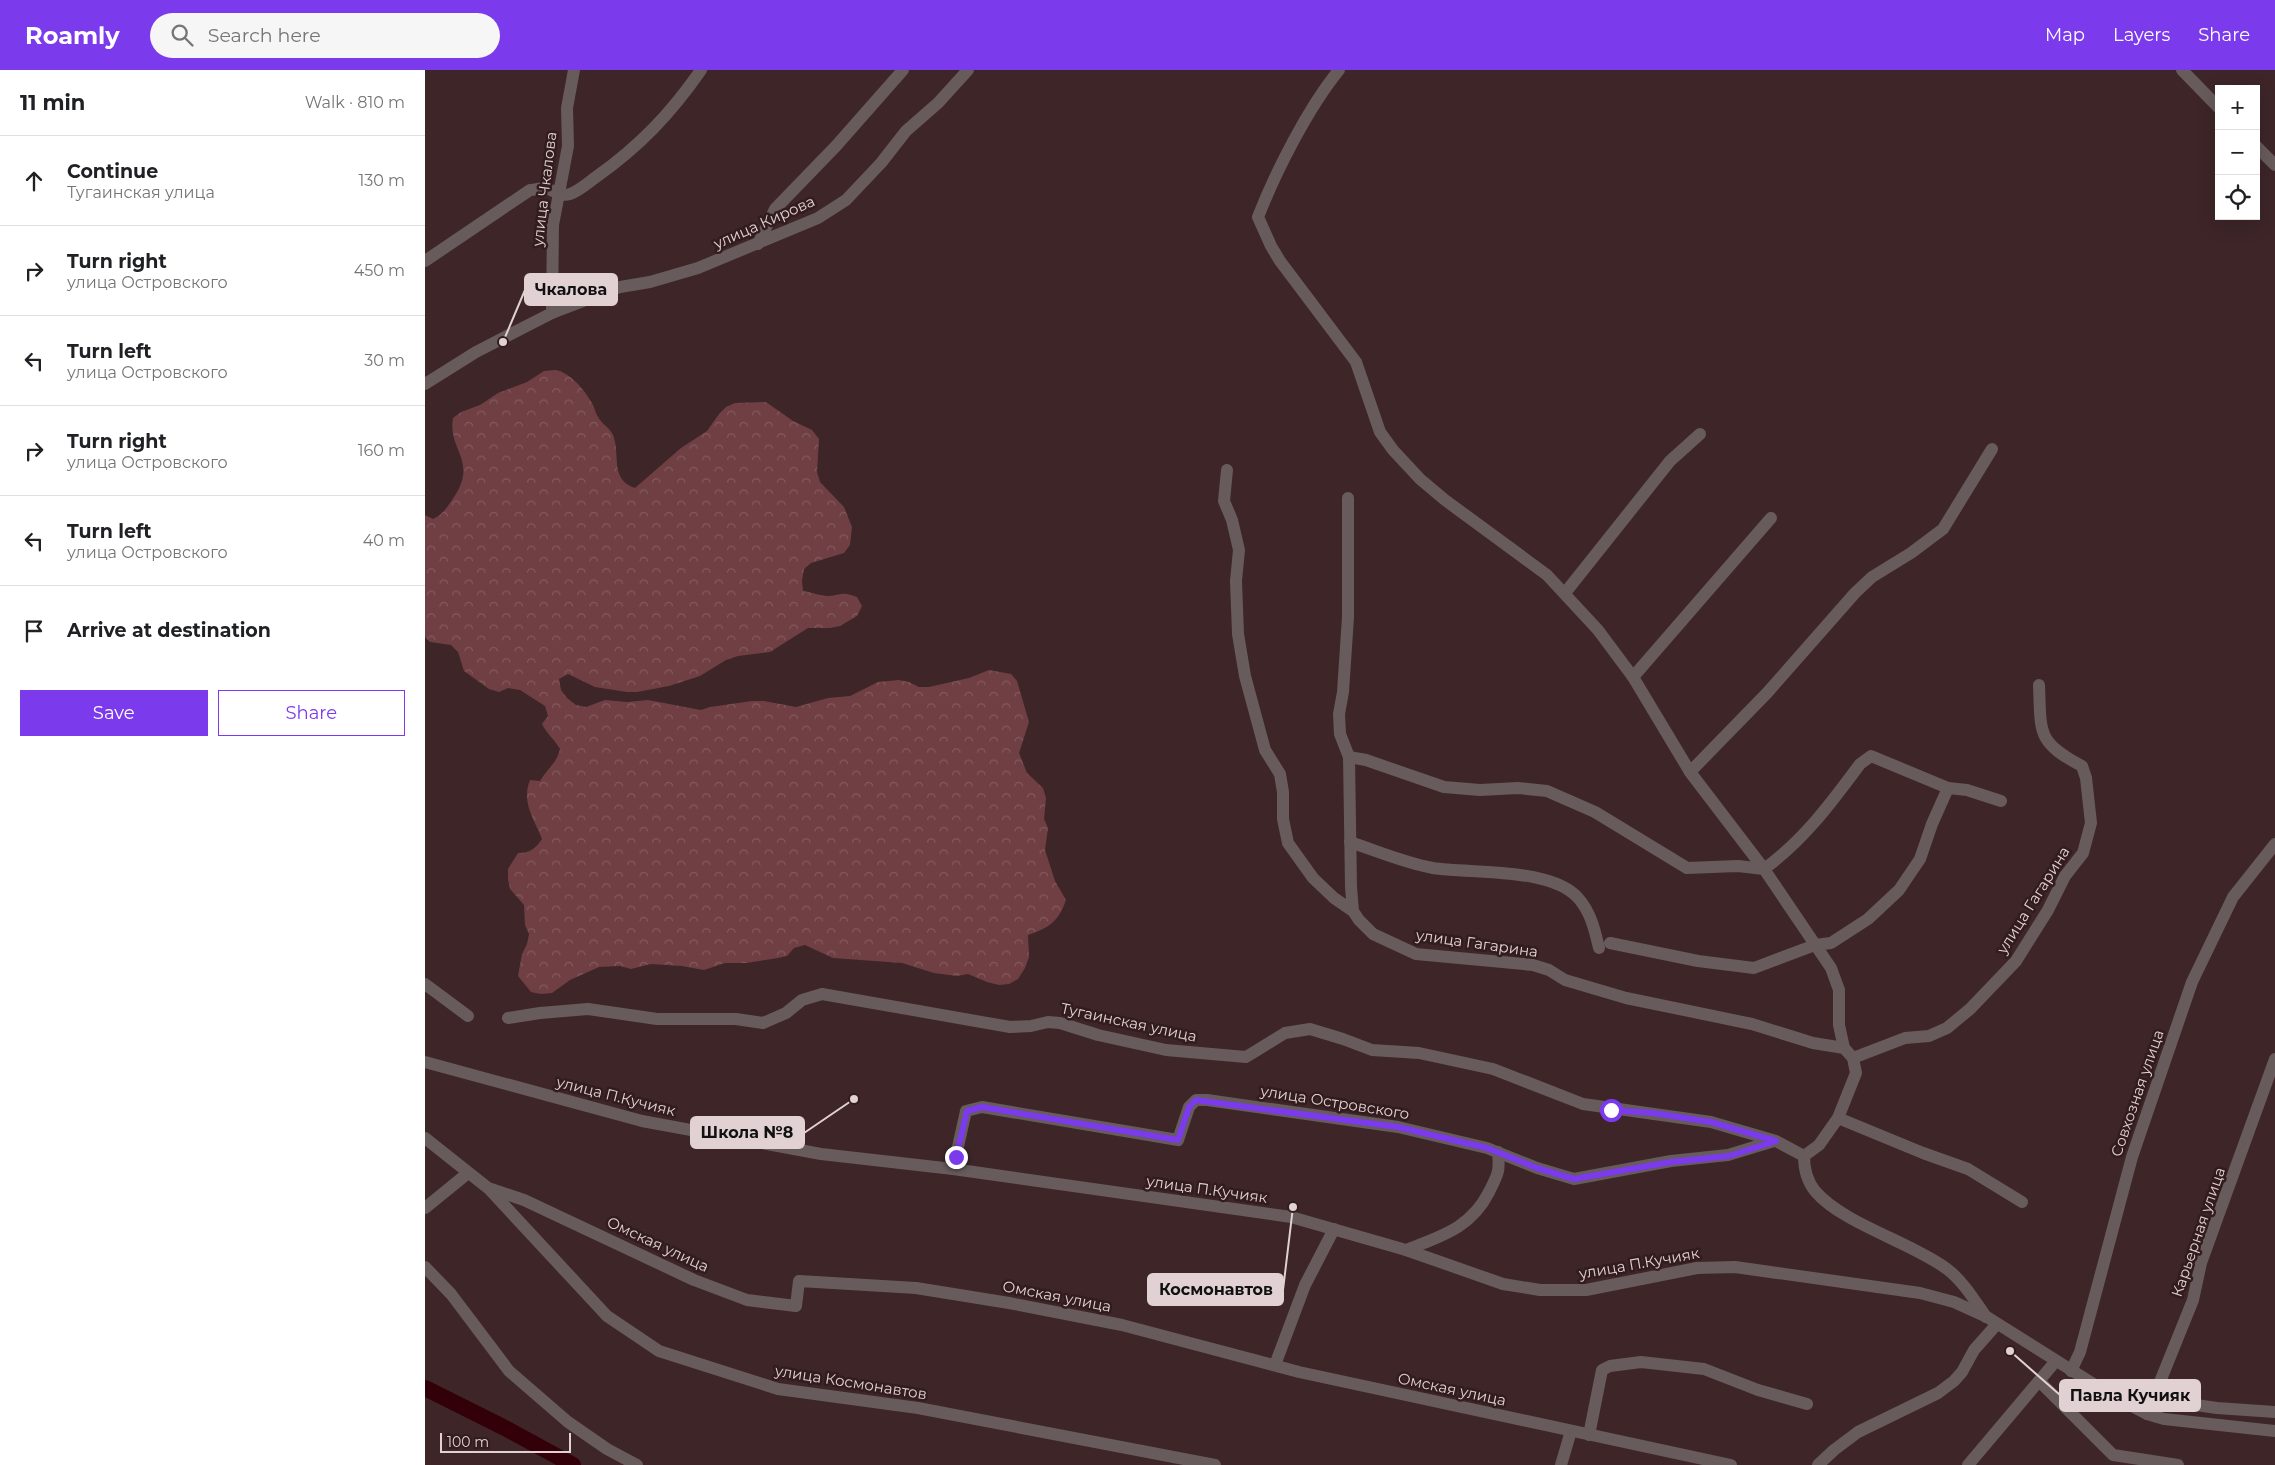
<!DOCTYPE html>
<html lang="en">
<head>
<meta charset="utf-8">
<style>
	body { margin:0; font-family:Montserrat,sans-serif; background:#f6f6f6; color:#202124 }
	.controls { position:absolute; right:15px; top:15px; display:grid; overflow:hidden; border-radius:0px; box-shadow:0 5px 20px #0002 }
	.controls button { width:45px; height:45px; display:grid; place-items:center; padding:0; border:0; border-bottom:1px solid #e0e0e0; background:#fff; color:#202124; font:25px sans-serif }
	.scale { position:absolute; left:15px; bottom:12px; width:131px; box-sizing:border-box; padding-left:5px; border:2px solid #e1d1d2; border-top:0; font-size:14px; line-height:18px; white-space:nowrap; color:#e1d1d2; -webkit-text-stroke:4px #321c1e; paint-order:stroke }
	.stop { position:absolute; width:15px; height:15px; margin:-11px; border:4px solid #7c3aed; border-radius:50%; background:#fff }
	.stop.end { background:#7c3aed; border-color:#fff; box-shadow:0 1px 5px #0008 }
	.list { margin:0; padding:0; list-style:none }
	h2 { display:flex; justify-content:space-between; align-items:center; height:65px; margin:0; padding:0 20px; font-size:21px }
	h2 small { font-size:16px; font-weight:400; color:#757577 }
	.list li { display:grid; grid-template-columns:32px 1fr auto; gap:15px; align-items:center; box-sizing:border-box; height:90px; padding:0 20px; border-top:1px solid #e0e0e0 }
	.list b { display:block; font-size:19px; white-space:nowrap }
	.list p { margin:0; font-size:16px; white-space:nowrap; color:#757577 }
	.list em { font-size:16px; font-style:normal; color:#757577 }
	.actions { display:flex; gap:10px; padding:15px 20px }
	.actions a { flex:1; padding:11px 0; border:1px solid #7c3aed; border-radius:0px; text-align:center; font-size:18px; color:#7c3aed }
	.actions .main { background:#7c3aed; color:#fff }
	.icon { flex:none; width:28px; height:28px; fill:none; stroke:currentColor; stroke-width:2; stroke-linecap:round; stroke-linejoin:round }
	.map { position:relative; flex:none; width:1850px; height:1395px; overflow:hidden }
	header { display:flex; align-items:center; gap:30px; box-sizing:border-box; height:70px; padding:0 25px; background:#7c3aed; color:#fff }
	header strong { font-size:24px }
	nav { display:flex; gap:28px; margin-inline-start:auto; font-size:18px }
	.search { width:350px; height:45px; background:#f6f6f6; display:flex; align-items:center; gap:12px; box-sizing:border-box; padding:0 18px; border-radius:28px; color:#757577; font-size:19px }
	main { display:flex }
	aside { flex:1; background:#fff }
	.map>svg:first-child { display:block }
	.forest { fill:url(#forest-crowns) }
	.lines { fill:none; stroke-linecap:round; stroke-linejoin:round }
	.river { stroke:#33000a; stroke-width:16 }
	.minor { stroke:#675b5c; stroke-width:12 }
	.route { stroke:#7c3aed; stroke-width:6 }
	.labels { text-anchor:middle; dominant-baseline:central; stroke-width:5; stroke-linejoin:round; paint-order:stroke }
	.street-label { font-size:15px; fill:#e1d1d2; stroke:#321c1e }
	.leader { fill:none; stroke:#e1d1d2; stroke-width:2 }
	.callout-dot { fill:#e1d1d2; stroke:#321c1e; stroke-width:2 }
	.callout { fill:#e1d1d2; stroke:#e1d1d2; stroke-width:2 }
	.callout-label { font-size:16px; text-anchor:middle; font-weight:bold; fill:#111 }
</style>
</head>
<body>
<header>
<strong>Roamly</strong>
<div class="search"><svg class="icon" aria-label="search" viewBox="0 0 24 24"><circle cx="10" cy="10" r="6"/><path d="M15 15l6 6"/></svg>Search here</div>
<nav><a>Map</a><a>Layers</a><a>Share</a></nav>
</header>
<main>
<aside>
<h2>11 min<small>Walk · 810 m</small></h2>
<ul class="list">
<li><svg class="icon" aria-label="ahead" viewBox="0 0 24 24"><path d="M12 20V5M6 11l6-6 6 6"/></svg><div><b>Continue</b><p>Тугаинская улица</p></div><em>130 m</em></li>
<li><svg class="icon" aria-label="right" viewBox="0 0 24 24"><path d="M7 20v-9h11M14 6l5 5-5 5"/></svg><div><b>Turn right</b><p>улица Островского</p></div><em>450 m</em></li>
<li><svg class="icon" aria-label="left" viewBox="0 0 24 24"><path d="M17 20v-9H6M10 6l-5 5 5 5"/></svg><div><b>Turn left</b><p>улица Островского</p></div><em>30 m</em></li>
<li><svg class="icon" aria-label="right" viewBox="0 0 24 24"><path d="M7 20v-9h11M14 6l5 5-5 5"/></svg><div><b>Turn right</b><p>улица Островского</p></div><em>160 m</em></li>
<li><svg class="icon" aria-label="left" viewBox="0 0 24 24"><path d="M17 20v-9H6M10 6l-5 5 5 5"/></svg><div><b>Turn left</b><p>улица Островского</p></div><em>40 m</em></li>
<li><svg class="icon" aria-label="arrive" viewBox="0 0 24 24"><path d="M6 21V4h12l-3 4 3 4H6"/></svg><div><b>Arrive at destination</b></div></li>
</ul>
<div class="actions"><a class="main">Save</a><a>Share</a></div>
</aside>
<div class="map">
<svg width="1850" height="1395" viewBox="0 0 1850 1395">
	<defs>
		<pattern id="forest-crowns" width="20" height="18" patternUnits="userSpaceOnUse" patternTransform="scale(1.25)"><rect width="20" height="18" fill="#6f3f44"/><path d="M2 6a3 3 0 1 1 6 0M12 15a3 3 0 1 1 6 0" fill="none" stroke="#835a5e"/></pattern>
	</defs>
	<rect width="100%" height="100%" fill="#3d2528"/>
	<path class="forest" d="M 131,300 C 145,303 157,317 165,330 C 169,335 170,342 173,347 C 177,354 184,357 188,365 C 196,385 184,409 210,418 L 256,378 L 282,361 L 294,344 L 301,337 L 310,333 L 341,332 L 368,351 L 387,360 L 394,369 L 392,402 L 395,412 L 419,437 L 427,457 L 425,475 L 419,483 L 386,493 L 379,499 L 377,511 L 378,521 C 386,522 396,526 403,526 C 418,525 416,521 432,527 L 437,536 L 432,546 L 415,556 L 405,558 L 383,558 L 345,582 L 313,586 L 301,590 L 275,606 L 244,616 L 212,622 L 202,622 L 170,617 L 143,604 L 134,609 L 136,620 L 142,628 L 151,635 L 161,637 L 180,630 L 202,632 L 223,630 L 276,640 L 285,637 L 327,631 L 339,631 L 371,637 L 403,628 L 425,626 L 453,612 L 474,610 L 484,612 L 494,617 L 504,617 L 544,608 L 564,600 L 586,604 L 592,611 L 604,652 L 594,683 L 602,703 L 618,718 L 621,728 L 619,749 L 623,758 L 620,780 L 630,811 L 641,830 C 634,851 624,858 603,865 L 604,887 L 600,898 L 593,909 L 584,914 L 574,915 L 562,912 L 543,904 L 532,906 L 509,903 L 477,893 L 408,888 L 380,875 L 369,878 L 362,886 L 353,888 L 321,893 L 300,893 L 279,900 L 257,896 L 226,894 L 206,899 L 195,896 L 174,897 L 145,910 L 127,923 L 116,924 L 106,922 L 93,906 L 97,884 L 102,874 L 104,864 L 100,855 L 99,835 L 85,819 L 83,809 L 83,799 L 93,783 C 105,783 110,779 117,769 C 109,749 96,732 105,710 L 115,711 C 122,699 132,693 135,679 C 129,669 122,664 117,654 L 123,646 L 120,636 L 95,620 L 83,618 L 74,622 L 64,619 L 39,601 L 33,582 L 26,575 L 5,572 L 0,567 L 0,445 L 8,449 C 17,445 21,439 27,430 C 55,391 22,381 28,348 L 36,342 L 55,335 L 73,323 L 102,312 L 119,301 Z"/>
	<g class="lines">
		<polyline class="river" points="0,1318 78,1357 148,1395"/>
		<g class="minor">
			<path d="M 914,0 C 883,38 851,101 833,147 L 846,176 L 855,191 L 931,292 L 955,362 L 968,380 L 995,409 L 1020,430 L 1122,505 L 1173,560 L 1208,607 L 1265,702 L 1339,799 L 1406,898 L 1414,920 L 1414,955 L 1419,978 L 1428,988 L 1431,1003 L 1413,1048 L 1394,1075 L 1379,1086"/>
			<polyline points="1757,0 1794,38"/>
			<polyline points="1831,76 1850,95"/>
			<polyline points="333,174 350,139 411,76 478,0"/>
			<path d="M 0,191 L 105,120 C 109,120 116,118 120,118 C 130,120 134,127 145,124 C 154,121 164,112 171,107 C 215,76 246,43 276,0"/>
			<polyline points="127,243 128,155 143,76 142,38 149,0"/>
			<polyline points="0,314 51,282 127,243 195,217 225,212 273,198 393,148 421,130 456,93 481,61 513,33 543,0"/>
			<polyline points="802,400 799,431 807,450 814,480 811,511 813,564 820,606 840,680 855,704 858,722 858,749 863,773 888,808 909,828 928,841"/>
			<polyline points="923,428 923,547 918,622 914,644 915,664 924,687 926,817 928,841 934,850 948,864 991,884 1108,895 1124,900 1140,910 1201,928 1327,954 1388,973 1419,978"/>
			<polyline points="1140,523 1245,391 1275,364"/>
			<polyline points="1208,607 1346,448"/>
			<path d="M 924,687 L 941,690 L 1019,717 L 1055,720 L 1093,718 L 1122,721 L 1170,742 L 1262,798 L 1313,796 L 1339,799 C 1379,770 1406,733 1435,694 L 1446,686 L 1523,718 L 1542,720 L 1576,731"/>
			<polyline points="1265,702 1342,623 1430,523 1447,507 1486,483 1518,459 1567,379"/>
			<path d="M 925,772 C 952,781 980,793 1008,798 C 1047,804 1127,797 1154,829 C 1166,843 1170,861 1174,878"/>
			<polyline points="1185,873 1273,891 1329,898 1390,875 1406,873 1443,849 1474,820 1495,789 1507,754 1523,718"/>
			<polyline points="0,914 43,946"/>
			<path d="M 83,948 L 115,943 L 163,939 L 232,949 L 311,949 L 338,953 L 361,943 L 377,930 L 397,924 L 585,957 L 606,956 L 623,952 L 635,953 L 673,965 L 741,980 L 821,987 L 860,963 L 885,959 L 918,969 L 947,980 L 994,983 L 1068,999 L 1158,1034 L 1286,1052 L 1351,1071 L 1379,1086 C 1379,1098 1382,1111 1390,1121 C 1418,1154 1486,1172 1522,1199 C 1538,1211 1550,1231 1561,1247"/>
			<path d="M 1428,988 L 1480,968 L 1504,966 L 1522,958 L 1545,939 L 1591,891 L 1623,840 L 1640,806 L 1658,783 L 1666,753 L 1661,708 L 1657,696 C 1611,672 1616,662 1614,615"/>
			<polyline points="0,992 217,1051 396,1084 528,1099 866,1147 981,1180 1078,1214 1115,1220 1161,1220 1272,1198 1310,1197 1495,1223 1529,1232 1562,1247 1686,1325 1722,1344 1739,1349 1850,1361"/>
			<polyline points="1413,1048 1498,1083 1543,1099 1597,1132"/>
			<polyline points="0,1068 63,1118 99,1130 269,1210 322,1230 371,1236 374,1211 491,1218 584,1233 697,1255 874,1302 1306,1395"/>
			<polyline points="528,1099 541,1041 557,1037 753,1070 764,1037 771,1030 782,1030 973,1057 1062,1078 1112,1098 1149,1109 1246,1091 1303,1085 1349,1071"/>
			<polyline points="65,1120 182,1246 234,1281 353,1319 493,1338 790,1395"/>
			<polyline points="0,1138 43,1103"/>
			<path d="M 981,1180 C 1016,1166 1046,1158 1064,1122 C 1073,1104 1075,1102 1073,1082"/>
			<polyline points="0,1197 26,1224 84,1301 143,1352 182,1379 212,1395"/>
			<polyline points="850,1295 880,1215 909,1159"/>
			<polyline points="1646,1301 1655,1282 1707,1087 1767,912 1808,827 1850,774"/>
			<polyline points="1614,1311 1688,1385 1753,1395"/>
			<polyline points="1730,1322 1757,1333 1792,1338 1850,1342"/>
			<polyline points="1722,1344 1768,1230 1776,1193 1850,989"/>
			<polyline points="1164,1365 1177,1300 1185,1296 1216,1292 1279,1299 1333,1320 1382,1334"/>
			<polyline points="1136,1395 1146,1361"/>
			<polyline points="1393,1395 1409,1380 1433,1362 1513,1323 1529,1311 1537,1302 1549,1280 1572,1254"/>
			<polyline points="1543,1395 1630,1292"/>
		</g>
	</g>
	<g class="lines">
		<polyline class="route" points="531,1087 542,1041 557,1037 753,1070 764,1037 771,1030 973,1057 1062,1078 1112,1098 1149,1109 1246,1092 1304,1086 1351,1071 1286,1052 1228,1043 1186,1040"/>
	</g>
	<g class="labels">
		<g class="street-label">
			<text transform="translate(119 119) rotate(-83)">улица Чкалова</text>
			<text transform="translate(339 152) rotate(-24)">улица Кирова</text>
			<text transform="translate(1608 830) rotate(-58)">улица Гагарина</text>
			<text transform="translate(1052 873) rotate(8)">улица Гагарина</text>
			<text transform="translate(704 952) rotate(12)">Тугаинская улица</text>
			<text transform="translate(1712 1023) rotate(-71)">Совхозная улица</text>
			<text transform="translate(191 1026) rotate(14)">улица П.Кучияк</text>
			<text transform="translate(910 1032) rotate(9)">улица Островского</text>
			<text transform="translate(782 1119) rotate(8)">улица П.Кучияк</text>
			<text transform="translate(1773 1162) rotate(-71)">Карьерная улица</text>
			<text transform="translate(233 1174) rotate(25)">Омская улица</text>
			<text transform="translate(1214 1193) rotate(-10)">улица П.Кучияк</text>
			<text transform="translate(632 1226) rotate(11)">Омская улица</text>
			<text transform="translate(426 1312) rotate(9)">улица Космонавтов</text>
			<text transform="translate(1027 1319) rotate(12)">Омская улица</text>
		</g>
	</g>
	<path class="leader" d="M78 272L100 220M429 1029L379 1063M868 1137L858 1220M1585 1281L1635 1325"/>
	<g class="callout-dot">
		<circle cx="78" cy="272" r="5"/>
		<circle cx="429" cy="1029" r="5"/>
		<circle cx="868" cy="1137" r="5"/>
		<circle cx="1585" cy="1281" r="5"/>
	</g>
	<g class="callout">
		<rect x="100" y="204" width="92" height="31" rx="5"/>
		<rect x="266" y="1047" width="113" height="31" rx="5"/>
		<rect x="723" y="1204" width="135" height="31" rx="5"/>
		<rect x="1635" y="1310" width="140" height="31" rx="5"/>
	</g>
	<g class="callout-label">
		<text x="146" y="225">Чкалова</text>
		<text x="322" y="1068">Школа №8</text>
		<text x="791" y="1225">Космонавтов</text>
		<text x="1705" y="1331">Павла Кучияк</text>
	</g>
</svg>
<div class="controls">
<button>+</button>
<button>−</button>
<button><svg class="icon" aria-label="locate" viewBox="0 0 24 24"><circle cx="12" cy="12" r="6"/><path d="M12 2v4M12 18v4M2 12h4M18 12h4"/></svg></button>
</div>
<div class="scale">100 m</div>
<div class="stop" style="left:1186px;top:1040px"></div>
<div class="stop end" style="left:531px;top:1087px"></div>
</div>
</main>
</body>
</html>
